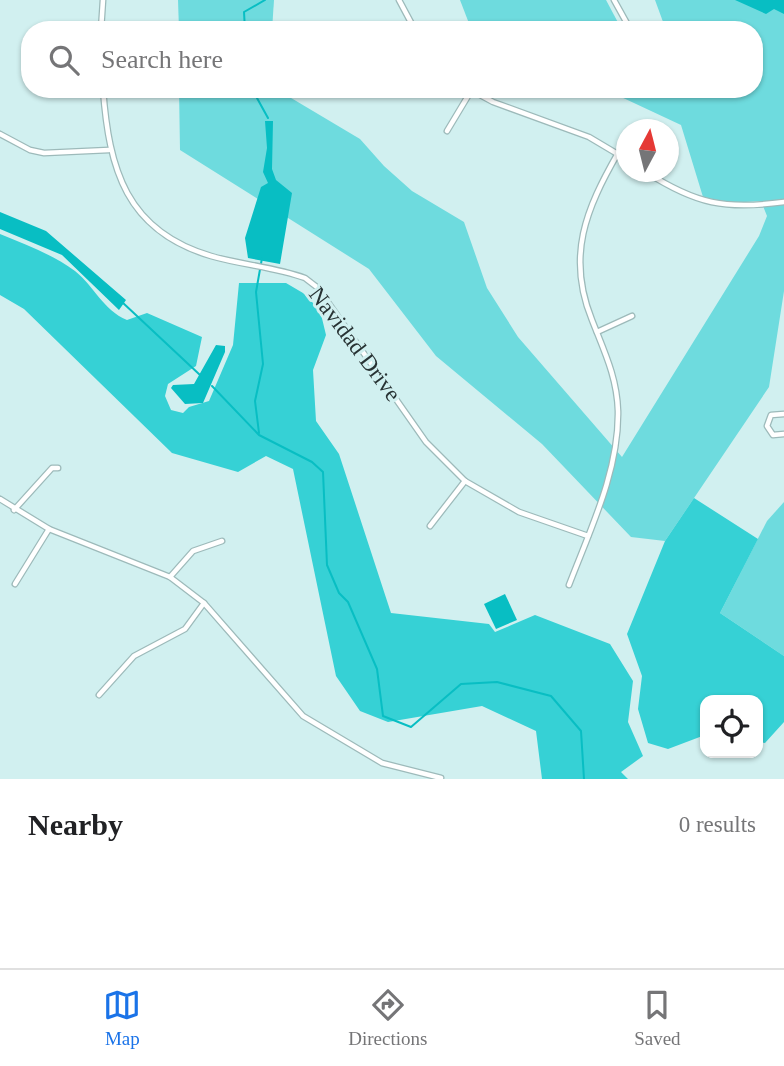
<!DOCTYPE html>
<html lang="en">
<head>
<meta charset="utf-8">
<style>
	body { margin:0; font-family:Georgia,serif; background:#f2f2f2; color:#202124 }
	.controls { position:absolute; right:21px; bottom:21px; display:grid; overflow:hidden; border-radius:14px; box-shadow:0 2px 5px #0004 }
	.controls button { width:63px; height:63px; display:grid; place-items:center; padding:0; border:0; border-bottom:2px solid #e0e0e0; background:#fff; color:#202124; font:35px sans-serif }
	.compass { position:absolute; left:616px; top:119px; width:63px; height:63px; border-radius:50%; background:#fff; box-shadow:0 2px 5px #0004; rotate:7deg }
	.list { margin:0; padding:0; list-style:none }
	h2 { display:flex; justify-content:space-between; align-items:center; height:91px; margin:0; padding:0 28px; font-size:30px }
	h2 small { font-size:23px; font-weight:400; color:#757577 }
	.icon { flex:none; width:38px; height:38px; fill:none; stroke:currentColor; stroke-width:2; stroke-linecap:round; stroke-linejoin:round }
	.map { position:relative; flex:none; width:784px; height:779px; overflow:hidden }
	.search { position:absolute; background:#fff; box-shadow:0 2px 5px #0004; left:21px; right:21px; top:21px; height:77px; display:flex; align-items:center; gap:18px; box-sizing:border-box; padding:0 24px; border-radius:28px; color:#757577; font-size:26px }
	.sheet { height:189px; background:#fff }
	nav { display:flex; justify-content:space-around; align-items:center; box-sizing:border-box; height:98px; border-top:2px solid #e0e0e0; background:#fff; font-size:19px; color:#757577 }
	nav a { display:grid; justify-items:center; gap:4px }
	nav .on { color:#1a73e8 }
	.map>svg:first-child { display:block }
	.green { fill:#6edbde }
	.forest { fill:#36d1d5 }
	.water { fill:#08bec3 }
	.lines { fill:none; stroke-linecap:round; stroke-linejoin:round }
	.stream { stroke:#08bec3; stroke-width:2 }
	.minor-casing { stroke:#9dbaba; stroke-width:7 }
	.minor { stroke:#fff; stroke-width:4.5 }
	.labels { text-anchor:middle; dominant-baseline:central; stroke-width:6; stroke-linejoin:round; paint-order:stroke }
	.street-label { font-size:23px; fill:#283334; stroke:#d1f0f0 }
</style>
</head>
<body>
<div class="map">
<svg width="784" height="779" viewBox="0 0 784 779">
	<rect width="100%" height="100%" fill="#d1f0f0"/>
	<g class="green">
		<polygon points="178,0 274,0 272,30 179,30"/>
		<polygon points="460,0 606,0 622,30 478,30 470,26"/>
		<polygon points="655,0 784,0 784,291 769,387 665,541 631,537 542,444 436,356 369,269 180,150 179,89 276,89 360,139 384,166 412,191 464,222 487,288 518,337 622,457 759,236 767,216 761,201 731,203 703,197 681,125 604,89 754,89 754,30 666,30"/>
		<polygon points="784,502 784,656 720,613 767,521"/>
	</g>
	<g class="forest">
		<path d="M 0,234 C 26,245 52,254 75,271 C 94,286 103,310 127,320 L 147,313 L 202,337 L 196,366 L 168,384 L 165,396 L 171,410 L 183,413 L 189,407 L 209,401 L 233,345 L 239,283 L 286,283 L 303,293 L 320,310 L 326,335 L 313,370 L 316,421 L 339,454 L 391,613 L 489,624 L 495,632 L 535,615 L 610,644 L 633,681 L 628,722 L 643,756 L 621,772 L 628,779 L 542,779 L 536,731 L 482,706 L 388,722 L 360,711 L 336,676 L 293,469 L 266,456 L 238,472 L 172,453 L 24,309 L 0,295 Z"/>
		<polygon points="694,498 758,539 720,613 784,656 784,722 765,743 758,742 758,700 705,700 705,735 668,749 648,743 638,709 642,676 627,634 665,541"/>
	</g>
	<g class="water">
		<polygon points="735,0 784,0 784,14 774,9 766,14"/>
		<polygon points="265,121 273,121 272,169 276,180 292,193 280,264 248,258 245,238 261,187 268,183 263,172 267,148"/>
		<polygon points="0,212 46,231 126,300 119,310 62,255 0,229"/>
		<polygon points="216,345 225,346 225,352 203,403 185,404 171,388 173,385 194,384"/>
		<polygon points="505,594 517,620 496,629 484,604"/>
	</g>
	<g class="lines">
		<g class="stream">
			<polyline points="245,30 244,12 265,0"/>
			<polyline points="252,89 268,118"/>
			<polyline points="122,302 200,375"/>
			<polyline points="212,386 259,435 312,462 323,472 327,565 339,593 348,602 377,669 383,716 411,727 461,684 497,682 551,696 581,731 584,779"/>
			<polyline points="259,433 255,401 263,364 256,292 262,258"/>
		</g>
		<defs>
			<g id="minor">
				<polyline points="399,0 415,30"/>
				<polyline points="614,0 629,27"/>
				<polyline points="101,30 103,0"/>
				<path d="M 103,89 C 109,169 126,231 211,256 C 242,265 275,267 305,278 L 318,288 L 426,442 L 465,481 L 519,512 L 588,536"/>
				<polyline points="469,89 493,102 589,137 626,159"/>
				<polyline points="447,131 471,91"/>
				<polyline points="0,134 30,150 44,153 109,150"/>
				<path d="M 646,172 C 696,204 725,210 784,202"/>
				<polyline points="597,332 632,316"/>
				<polyline points="784,414 771,415 767,426 773,435 784,434"/>
				<polyline points="0,499 49,529 170,577 204,603 303,716 382,763 441,778"/>
				<polyline points="14,510 52,468 58,468"/>
				<polyline points="430,526 465,481"/>
				<polyline points="170,577 193,551 222,541"/>
				<polyline points="15,584 49,529"/>
				<path d="M 569,585 C 590,530 619,471 618,411 C 617,377 604,351 592,320 C 566,256 586,209 618,153"/>
				<polyline points="99,695 134,656 185,629 204,603"/>
			</g>
		</defs>
		<use href="#minor" class="minor-casing"/>
		<use href="#minor" class="minor"/>
	</g>
	<g class="labels">
		<g class="street-label">
			<text transform="translate(355 344) rotate(53)">Navidad Drive</text>
		</g>
	</g>
</svg>
<div class="controls">
<button><svg class="icon" aria-label="locate" viewBox="0 0 24 24"><circle cx="12" cy="12" r="6"/><path d="M12 2v4M12 18v4M2 12h4M18 12h4"/></svg></button>
</div>
<svg class="compass" viewBox="-18 -18 36 36"><path d="M0-13l5 13h-10z" fill="#e53935"/><path d="M0 13l5-13h-10z" fill="#757577"/></svg>
<div class="search"><svg class="icon" aria-label="search" viewBox="0 0 24 24"><circle cx="10" cy="10" r="6"/><path d="M15 15l6 6"/></svg>Search here</div>
</div>
<section class="sheet">
<h2>Nearby<small>0 results</small></h2>
<ul class="list">
</ul>
</section>
<nav>
<a class="on"><svg class="icon" aria-label="map" viewBox="0 0 24 24"><path d="M3 6l6-2 6 2 6-2v14l-6 2-6-2-6 2zM9 4v14M15 6v14"/></svg>Map</a>
<a><svg class="icon" aria-label="directions" viewBox="0 0 24 24"><path d="M12 3l9 9-9 9-9-9zM9 14v-3h6M13 9l2 2-2 2"/></svg>Directions</a>
<a><svg class="icon" aria-label="saved" viewBox="0 0 24 24"><path d="M7 4h10v16l-5-4-5 4z"/></svg>Saved</a>
</nav>
</body>
</html>
